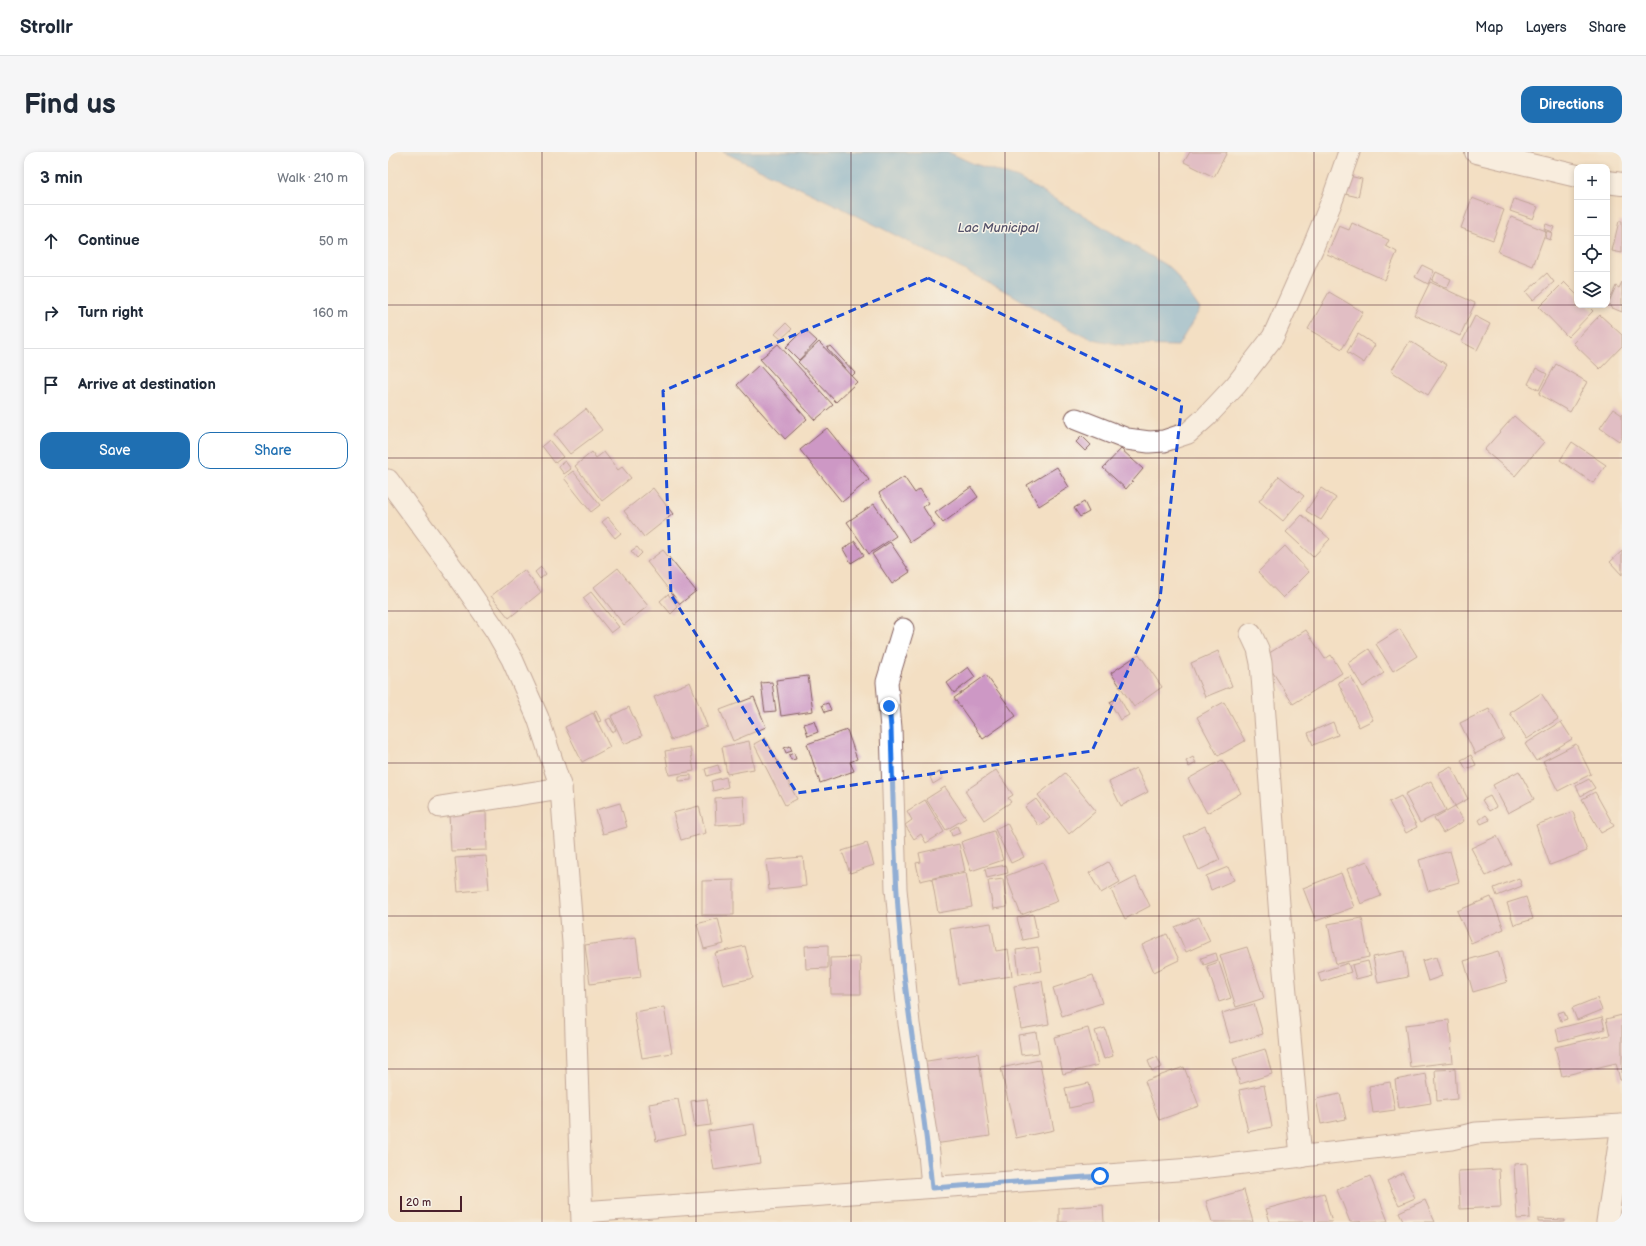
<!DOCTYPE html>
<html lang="en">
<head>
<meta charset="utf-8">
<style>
	body { margin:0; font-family:"Balsamiq Sans",sans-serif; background:#f6f6f7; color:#1f2937 }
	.controls { position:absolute; right:12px; top:12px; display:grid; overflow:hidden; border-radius:8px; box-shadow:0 2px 6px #0003 }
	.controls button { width:36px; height:36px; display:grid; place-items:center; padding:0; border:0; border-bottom:1px solid #e0e1e3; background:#fff; color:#1f2937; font:20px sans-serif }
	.scale { position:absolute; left:12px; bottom:10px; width:62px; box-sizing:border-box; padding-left:4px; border:2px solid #4a1f2b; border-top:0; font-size:11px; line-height:14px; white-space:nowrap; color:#4a1f2b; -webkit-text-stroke:3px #f7f3e8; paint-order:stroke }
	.stop { position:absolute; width:12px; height:12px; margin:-9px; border:3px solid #1a73e8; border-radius:50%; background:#fff }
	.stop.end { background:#1a73e8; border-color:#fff; box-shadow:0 1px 4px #0008 }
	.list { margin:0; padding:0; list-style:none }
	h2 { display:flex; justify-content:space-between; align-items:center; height:52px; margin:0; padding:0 16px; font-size:17px }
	h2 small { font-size:13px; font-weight:400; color:#747a83 }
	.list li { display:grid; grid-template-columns:26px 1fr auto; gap:12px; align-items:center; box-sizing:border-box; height:72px; padding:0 16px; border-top:1px solid #e0e1e3 }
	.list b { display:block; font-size:15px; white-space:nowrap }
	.list em { font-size:13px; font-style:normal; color:#747a83 }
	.actions { display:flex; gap:8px; padding:12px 16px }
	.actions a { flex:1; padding:9px 0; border:1px solid #1f6fb2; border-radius:12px; text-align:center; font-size:14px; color:#1f6fb2 }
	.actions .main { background:#1f6fb2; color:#fff }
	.icon { flex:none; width:22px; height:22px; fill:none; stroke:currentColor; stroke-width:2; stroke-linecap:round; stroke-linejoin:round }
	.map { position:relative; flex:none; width:1234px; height:1070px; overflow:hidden; border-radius:12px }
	header { display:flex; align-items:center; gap:24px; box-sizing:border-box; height:56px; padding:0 20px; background:#fff; border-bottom:1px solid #e0e1e3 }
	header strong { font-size:19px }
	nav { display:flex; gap:22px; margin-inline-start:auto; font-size:14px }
	.intro { display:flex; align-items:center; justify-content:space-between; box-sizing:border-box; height:96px; padding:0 24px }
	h1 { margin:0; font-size:28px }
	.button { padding:10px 18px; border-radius:12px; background:#1f6fb2; color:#fff; font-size:14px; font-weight:700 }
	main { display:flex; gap:24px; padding:0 24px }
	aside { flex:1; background:#fff; border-radius:12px; box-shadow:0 2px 6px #0003 }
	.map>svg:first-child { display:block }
	.water { fill:#65aedc; stroke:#586684 }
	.building { fill:#cd98c5 }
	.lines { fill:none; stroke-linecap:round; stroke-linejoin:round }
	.minor-casing { stroke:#856260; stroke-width:23 }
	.highway-casing { stroke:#856260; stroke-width:24 }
	.minor { stroke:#fff; stroke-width:21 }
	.highway { stroke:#fff; stroke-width:22 }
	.route { stroke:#1a73e8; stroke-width:5 }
	.marked { fill:none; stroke:#1d4ed8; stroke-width:3; stroke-dasharray:8 5; stroke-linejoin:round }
	.grid { fill:none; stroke:#4a1f2b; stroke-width:1; stroke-opacity:0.55 }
	.labels { text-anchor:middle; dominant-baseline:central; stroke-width:3; stroke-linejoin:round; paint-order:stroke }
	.water-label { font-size:13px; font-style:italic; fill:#535169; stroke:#f7f3e8 }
</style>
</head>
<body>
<header>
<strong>Strollr</strong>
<nav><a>Map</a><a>Layers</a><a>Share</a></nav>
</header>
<div class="intro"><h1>Find us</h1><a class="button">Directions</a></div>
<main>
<aside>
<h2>3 min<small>Walk · 210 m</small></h2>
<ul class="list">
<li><svg class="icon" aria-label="ahead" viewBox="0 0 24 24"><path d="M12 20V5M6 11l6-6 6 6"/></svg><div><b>Continue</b></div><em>50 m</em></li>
<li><svg class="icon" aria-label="right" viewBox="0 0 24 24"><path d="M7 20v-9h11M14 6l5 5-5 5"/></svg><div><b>Turn right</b></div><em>160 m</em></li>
<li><svg class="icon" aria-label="arrive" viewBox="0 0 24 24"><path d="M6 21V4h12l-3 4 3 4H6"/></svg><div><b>Arrive at destination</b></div></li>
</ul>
<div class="actions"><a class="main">Save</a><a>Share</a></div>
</aside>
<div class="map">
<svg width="1234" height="1070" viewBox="0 0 1234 1070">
	<rect width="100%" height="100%" fill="#f7f3e8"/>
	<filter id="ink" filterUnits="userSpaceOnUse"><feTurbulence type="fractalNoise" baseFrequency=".025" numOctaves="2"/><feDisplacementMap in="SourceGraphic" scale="8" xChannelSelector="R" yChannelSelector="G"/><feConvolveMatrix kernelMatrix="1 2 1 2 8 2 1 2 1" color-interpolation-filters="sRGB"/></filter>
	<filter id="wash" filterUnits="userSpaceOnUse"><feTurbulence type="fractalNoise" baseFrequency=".012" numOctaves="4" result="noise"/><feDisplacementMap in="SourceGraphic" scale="16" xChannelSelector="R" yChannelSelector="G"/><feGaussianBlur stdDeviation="0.9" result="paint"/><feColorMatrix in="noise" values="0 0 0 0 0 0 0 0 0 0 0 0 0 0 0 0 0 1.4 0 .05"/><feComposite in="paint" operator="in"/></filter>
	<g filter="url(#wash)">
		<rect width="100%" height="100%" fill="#f3dfc3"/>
		<polygon class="water" points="335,0 560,0 584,11 630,26 700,66 784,117 812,157 790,194 734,193 704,187 680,176 623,142 454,56"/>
		<g id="blocks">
			<g class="building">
				<polygon points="802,0 839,0 826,25 796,10"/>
				<polygon points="961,24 974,27 970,45 957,42"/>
				<polygon points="1084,46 1116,58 1105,88 1073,76"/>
				<polygon points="1126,47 1150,55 1145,67 1122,59"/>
				<polygon points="1123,65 1158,79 1145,114 1110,100"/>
				<polygon points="1231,69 1234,69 1234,101 1224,99"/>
				<polygon points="964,71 1001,88 998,94 1009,100 997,128 939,102 951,74 961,78"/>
				<polygon points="1158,72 1166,75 1164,80 1156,77"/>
				<polygon points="1159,79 1164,81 1162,88 1157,86"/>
				<polygon points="1034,113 1046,119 1040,132 1027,125"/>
				<polygon points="1048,120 1063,127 1059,136 1044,129"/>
				<polygon points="1159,121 1166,130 1145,148 1138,140"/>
				<polygon points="1042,130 1087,151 1072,184 1026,163"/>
				<polygon points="1176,130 1189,143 1189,153 1199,153 1205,159 1180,185 1151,155"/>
				<polygon points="1234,130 1234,160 1222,155 1223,153 1220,152 1228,134 1231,136"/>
				<polygon points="941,140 975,160 954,197 920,177"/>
				<polygon points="1212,163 1234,183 1234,194 1212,217 1185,191"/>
				<polygon points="1087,164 1102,172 1089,198 1074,190"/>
				<polygon points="398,171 404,177 393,187 387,182"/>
				<polygon points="416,177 429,189 411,208 398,195"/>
				<polygon points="970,182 987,193 976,211 959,200"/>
				<polygon points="1022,189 1059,213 1040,243 1003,219"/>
				<polygon points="431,190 469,230 448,250 410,210"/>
				<polygon points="390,192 445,253 427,268 372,207"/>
				<polygon points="442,194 467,221 464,224 439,196"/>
				<polygon points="1168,212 1199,230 1182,260 1151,242"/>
				<polygon points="371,213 419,267 397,287 349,233"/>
				<polygon points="1148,216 1159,222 1151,238 1140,232"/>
				<polygon points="198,257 214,278 182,302 166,282"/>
				<polygon points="1225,257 1234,263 1234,284 1231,289 1212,276"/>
				<polygon points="1126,264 1156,290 1127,324 1096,298"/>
				<polygon points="439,276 481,328 454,350 412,298"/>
				<polygon points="694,284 703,293 697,299 688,290"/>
				<polygon points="161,288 175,305 167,311 154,294"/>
				<polygon points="1184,290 1218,313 1205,331 1172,308"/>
				<polygon points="733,297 755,317 738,337 715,316"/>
				<polygon points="204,300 208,306 216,300 230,318 234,315 243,326 214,349 187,314"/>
				<polygon points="177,309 183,317 176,322 170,314"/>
				<polygon points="669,315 681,335 651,354 639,333"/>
				<polygon points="185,319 212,353 203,360 176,326"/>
				<polygon points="891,324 916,344 895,369 871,349"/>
				<polygon points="516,325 527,341 532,337 541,351 535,355 547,374 522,390 491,341"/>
				<polygon points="583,335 590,345 555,371 547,361"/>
				<polygon points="265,336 285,362 256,385 236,359"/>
				<polygon points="933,336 948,346 933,368 918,359"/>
				<polygon points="696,350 701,360 692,365 686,356"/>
				<polygon points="486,352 508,384 481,402 459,370"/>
				<polygon points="914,363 942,387 925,405 898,380"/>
				<polygon points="220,365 233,381 227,386 214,370"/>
				<polygon points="467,389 476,403 463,411 455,397"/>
				<polygon points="502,390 522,420 504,432 484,402"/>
				<polygon points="897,394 921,420 895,446 870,420"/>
				<polygon points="249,395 254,401 249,406 243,399"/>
				<polygon points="275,398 308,439 292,452 259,410"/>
				<polygon points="1234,399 1234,423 1222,410"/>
				<polygon points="153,415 158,422 152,427 147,420"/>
				<polygon points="230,416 260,454 236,473 206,435"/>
				<polygon points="136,418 153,440 121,466 103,444"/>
				<polygon points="203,440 231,475 223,481 195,446"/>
				<polygon points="280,442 290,455 283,462 272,449"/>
				<polygon points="1012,477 1029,504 1005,519 988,492"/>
				<polygon points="918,478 937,507 943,503 954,521 905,552 875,505"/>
				<polygon points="981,497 996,521 975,535 960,511"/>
				<polygon points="830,499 844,534 817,545 803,511"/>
				<polygon points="751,502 774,535 746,555 723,521"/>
				<polygon points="580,515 587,525 566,541 559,531"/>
				<polygon points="598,523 628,564 595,587 566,546"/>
				<polygon points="420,524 425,559 393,564 388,528"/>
				<polygon points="963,524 985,568 971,575 950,530"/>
				<polygon points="302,530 319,574 283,588 266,545"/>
				<polygon points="384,530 388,559 377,560 373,531"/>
				<polygon points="1153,541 1170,567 1139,587 1122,561"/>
				<polygon points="366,545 378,575 345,589 332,558"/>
				<polygon points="731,545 741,563 732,568 722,550"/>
				<polygon points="836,550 857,589 830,604 809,565"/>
				<polygon points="440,551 443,558 437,560 434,553"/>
				<polygon points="241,555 254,584 236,592 223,564"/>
				<polygon points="1101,557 1116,587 1087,602 1072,571"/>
				<polygon points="208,559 213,569 210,570 206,560"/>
				<polygon points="205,561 222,595 194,610 177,575"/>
				<polygon points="222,566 228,578 224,580 218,568"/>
				<polygon points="426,569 430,580 420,584 416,572"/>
				<polygon points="945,570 950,583 925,593 920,581"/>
				<polygon points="1173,570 1184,587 1148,609 1137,592"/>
				<polygon points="459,578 469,607 462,610 466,619 432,631 419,592"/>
				<polygon points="377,586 409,647 397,653 366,592"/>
				<polygon points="361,589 366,617 339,622 334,595"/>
				<polygon points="1188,592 1203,622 1170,639 1155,609"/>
				<polygon points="402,594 404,599 398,601 396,596"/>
				<polygon points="302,595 306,619 281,623 277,599"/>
				<polygon points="406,601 408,607 403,608 401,603"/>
				<polygon points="1083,603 1088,613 1078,617 1073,608"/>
				<polygon points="805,605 808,611 801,615 798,609"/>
				<polygon points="834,608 853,641 819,661 800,627"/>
				<polygon points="330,613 332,620 319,624 317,617"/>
				<polygon points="1063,614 1080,647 1067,654 1050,621"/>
				<polygon points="748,616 760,640 733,654 721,630"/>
				<polygon points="608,618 625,643 620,646 623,650 596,668 577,639"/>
				<polygon points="1131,619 1146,647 1120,661 1105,633"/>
				<polygon points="552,620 555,626 545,632 542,625"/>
				<polygon points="677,621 708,659 681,682 650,643"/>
				<polygon points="303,623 303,628 291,629 291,624"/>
				<polygon points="338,625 340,635 325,639 323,629"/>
				<polygon points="1201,627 1207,636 1193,644 1188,634"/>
				<polygon points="1043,629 1058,658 1032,671 1017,642"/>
				<polygon points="557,635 578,666 558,678 538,647"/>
				<polygon points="1207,640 1226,674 1213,681 1194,647"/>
				<polygon points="355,644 357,671 328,673 327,646"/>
				<polygon points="1013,644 1029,675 1018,681 1001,650"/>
				<polygon points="1102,644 1108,655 1101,659 1094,648"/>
				<polygon points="648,647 662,666 651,674 637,655"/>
				<polygon points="537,648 556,680 538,691 533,682 526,687 517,673 524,668 519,659"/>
				<polygon points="232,651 239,675 215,682 208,658"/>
				<polygon points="311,654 318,681 293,688 285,661"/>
				<polygon points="1067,654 1076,669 1055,681 1046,666"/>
				<polygon points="98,660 99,698 63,699 61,662"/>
				<polygon points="1185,660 1199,699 1162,713 1148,673"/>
				<polygon points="1098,663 1102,668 1093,672 1091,668"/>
				<polygon points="619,671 636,705 623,711 607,677"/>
				<polygon points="569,674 572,681 564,684 562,678"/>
				<polygon points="817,674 832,708 811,718 796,684"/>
				<polygon points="606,679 615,708 583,719 573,690"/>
				<polygon points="1109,684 1123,712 1098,724 1083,696"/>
				<polygon points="479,691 486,713 462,721 454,699"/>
				<polygon points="571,692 577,719 532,729 528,711 533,710 531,701"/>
				<polygon points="1062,699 1071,730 1040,739 1031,708"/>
				<polygon points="98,704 101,737 70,740 67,706"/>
				<polygon points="415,705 418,734 381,738 378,708"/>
				<polygon points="979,709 993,744 973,752 959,717"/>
				<polygon points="655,710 670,749 633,763 618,724"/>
				<polygon points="720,710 732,730 713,741 701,721"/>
				<polygon points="618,713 620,721 599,726 597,717"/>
				<polygon points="840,715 846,728 823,738 818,724"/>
				<polygon points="578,721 584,755 550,761 544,727"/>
				<polygon points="953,721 966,755 928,769 915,736"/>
				<polygon points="748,725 762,754 737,767 723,738"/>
				<polygon points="1131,726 1134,734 1109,744 1106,736"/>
				<polygon points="615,727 619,755 605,757 600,729"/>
				<polygon points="346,728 346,763 314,763 314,729"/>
				<polygon points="1103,745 1116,777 1083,791 1069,759"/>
				<polygon points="1138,745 1145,767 1126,773 1119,751"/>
				<polygon points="645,762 650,785 635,788 629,766"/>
				<polygon points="811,765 822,789 798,800 787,775"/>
				<polygon points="330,766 336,792 316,797 309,772"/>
				<polygon points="974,766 981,805 948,812 940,772"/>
				<polygon points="603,771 608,799 620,797 624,824 570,832 562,777"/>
				<polygon points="779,782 791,808 766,820 754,793"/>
				<polygon points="248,786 253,825 202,832 197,793"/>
				<polygon points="440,793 440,816 418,817 417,794"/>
				<polygon points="357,794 365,826 335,833 327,801"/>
				<polygon points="650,795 654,819 631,822 628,798"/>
				<polygon points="859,795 876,846 848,855 832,803"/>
				<polygon points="1016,799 1020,825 990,831 985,805"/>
				<polygon points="1110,799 1119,830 1085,840 1076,809"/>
				<polygon points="828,801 830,808 816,813 813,806"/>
				<polygon points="472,805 473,842 443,842 442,806"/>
				<polygon points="1048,805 1054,824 1040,829 1034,809"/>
				<polygon points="980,809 984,823 968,827 964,813"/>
				<polygon points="831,810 843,846 831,850 819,814"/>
				<polygon points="960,811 963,820 933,830 930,821"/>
				<polygon points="705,823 714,851 674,864 665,836"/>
				<polygon points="654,829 661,872 633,877 626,834"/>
				<polygon points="1209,846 1214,858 1189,868 1184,856"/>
				<polygon points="866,852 875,882 843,891 834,861"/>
				<polygon points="276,855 284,901 254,906 246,860"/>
				<polygon points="1176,859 1179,867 1173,869 1170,861"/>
				<polygon points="1234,863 1234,928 1232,928 1228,911 1174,924 1167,895 1222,883 1218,867"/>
				<polygon points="1214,865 1217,877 1171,889 1168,877"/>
				<polygon points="1061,868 1065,910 1022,915 1017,873"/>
				<polygon points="700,876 710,913 675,922 666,885"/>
				<polygon points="717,876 725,904 716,907 707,879"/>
				<polygon points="648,880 651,901 633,903 630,883"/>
				<polygon points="877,897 884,922 852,932 845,907"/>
				<polygon points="590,901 602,984 546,992 533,910"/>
				<polygon points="769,905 774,915 764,919 760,909"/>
				<polygon points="651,908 666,978 628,986 613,916"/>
				<polygon points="796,915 811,954 771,968 757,929"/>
				<polygon points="1067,917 1069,947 1049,949 1047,918"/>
				<polygon points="1038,922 1043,951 1011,956 1007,928"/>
				<polygon points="1002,930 1007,958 985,961 981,934"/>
				<polygon points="701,931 705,951 681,956 677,936"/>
				<polygon points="876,933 884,975 860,980 851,938"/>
				<polygon points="952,942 958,967 933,972 928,947"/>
				<polygon points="290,947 297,983 268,989 261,952"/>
				<polygon points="319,947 323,973 307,975 303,949"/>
				<polygon points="366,972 372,1011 326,1018 320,979"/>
				<polygon points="1139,1011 1142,1066 1129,1067 1126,1012"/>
				<polygon points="1111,1017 1113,1055 1072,1057 1070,1019"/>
				<polygon points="1015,1021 1027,1046 1011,1053 999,1029"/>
				<polygon points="982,1024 1000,1069 962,1070 949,1038"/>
				<polygon points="856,1038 865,1070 824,1070 818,1049"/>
				<polygon points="936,1041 944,1070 882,1070 878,1057"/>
				<polygon points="1037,1048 1047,1070 1016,1070 1011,1060"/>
				<polygon points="715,1053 716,1070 671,1070 671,1056"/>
				<polygon points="1150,1067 1177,1068 1177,1070 1150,1070"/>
			</g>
		</g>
	</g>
	<g filter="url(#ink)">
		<use href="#blocks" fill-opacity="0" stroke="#856260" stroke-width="1"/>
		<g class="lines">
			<defs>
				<g id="minor">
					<polyline points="688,267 739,287 761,290 776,289 800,281 818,265 848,233 885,185 925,95 945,46 961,0"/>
					<polyline points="0,328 69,422 108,479 124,507 150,566 173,636 185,791 194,1070"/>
					<polyline points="515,477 499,530 503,576 508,737 521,872 541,1001 544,1035"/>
					<polyline points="863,482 870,497 873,511 896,819 913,1005"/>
					<polyline points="52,655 173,636"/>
					<polyline points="194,1060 804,1017 1063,987 1088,981 1234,973"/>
					<polyline points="1219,1070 1234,973"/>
				</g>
				<g id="highway">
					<polyline points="1088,0 1189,24"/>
					<polyline points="1219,30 1234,32"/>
				</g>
			</defs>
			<use href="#minor" class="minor-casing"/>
			<use href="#highway" class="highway-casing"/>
			<use href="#minor" class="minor"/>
			<use href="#highway" class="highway"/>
		</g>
	</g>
	<g class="lines" filter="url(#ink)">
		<path class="route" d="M 501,554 L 503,576 C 505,645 506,714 512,783 C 519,867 536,951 544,1036 L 712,1024"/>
	</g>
	<path d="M0 0H1234V1070H0ZM 540,126 L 794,250 L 772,447 L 704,599 L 409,641 L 283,443 L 275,239 Z" fill="#f3dfc3" fill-opacity=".55" fill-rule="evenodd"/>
	<path class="marked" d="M 540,126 L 794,250 L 772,447 L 704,599 L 409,641 L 283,443 L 275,239 Z"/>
	<path class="grid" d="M 154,0 L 154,1070M 308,0 L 308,1070M 463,0 L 463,1070M 617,0 L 617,1070M 771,0 L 771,1070M 926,0 L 926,1070M 1080,0 L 1080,1070M 0,153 L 1189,153M 1219,153 L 1234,153M 0,306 L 1234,306M 0,459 L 1234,459M 0,611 L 1234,611M 0,764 L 1234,764M 0,917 L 1234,917"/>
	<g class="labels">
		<g class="water-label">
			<text x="610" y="76">Lac Municipal</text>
		</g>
	</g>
</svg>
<div class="controls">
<button>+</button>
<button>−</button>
<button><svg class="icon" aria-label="locate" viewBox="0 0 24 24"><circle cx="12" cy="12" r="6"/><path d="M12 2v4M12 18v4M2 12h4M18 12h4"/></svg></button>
<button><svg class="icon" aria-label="layers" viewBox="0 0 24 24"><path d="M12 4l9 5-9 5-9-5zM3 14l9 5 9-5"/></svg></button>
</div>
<div class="scale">20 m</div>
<div class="stop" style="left:712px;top:1024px"></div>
<div class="stop end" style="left:501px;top:554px"></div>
</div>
</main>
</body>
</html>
